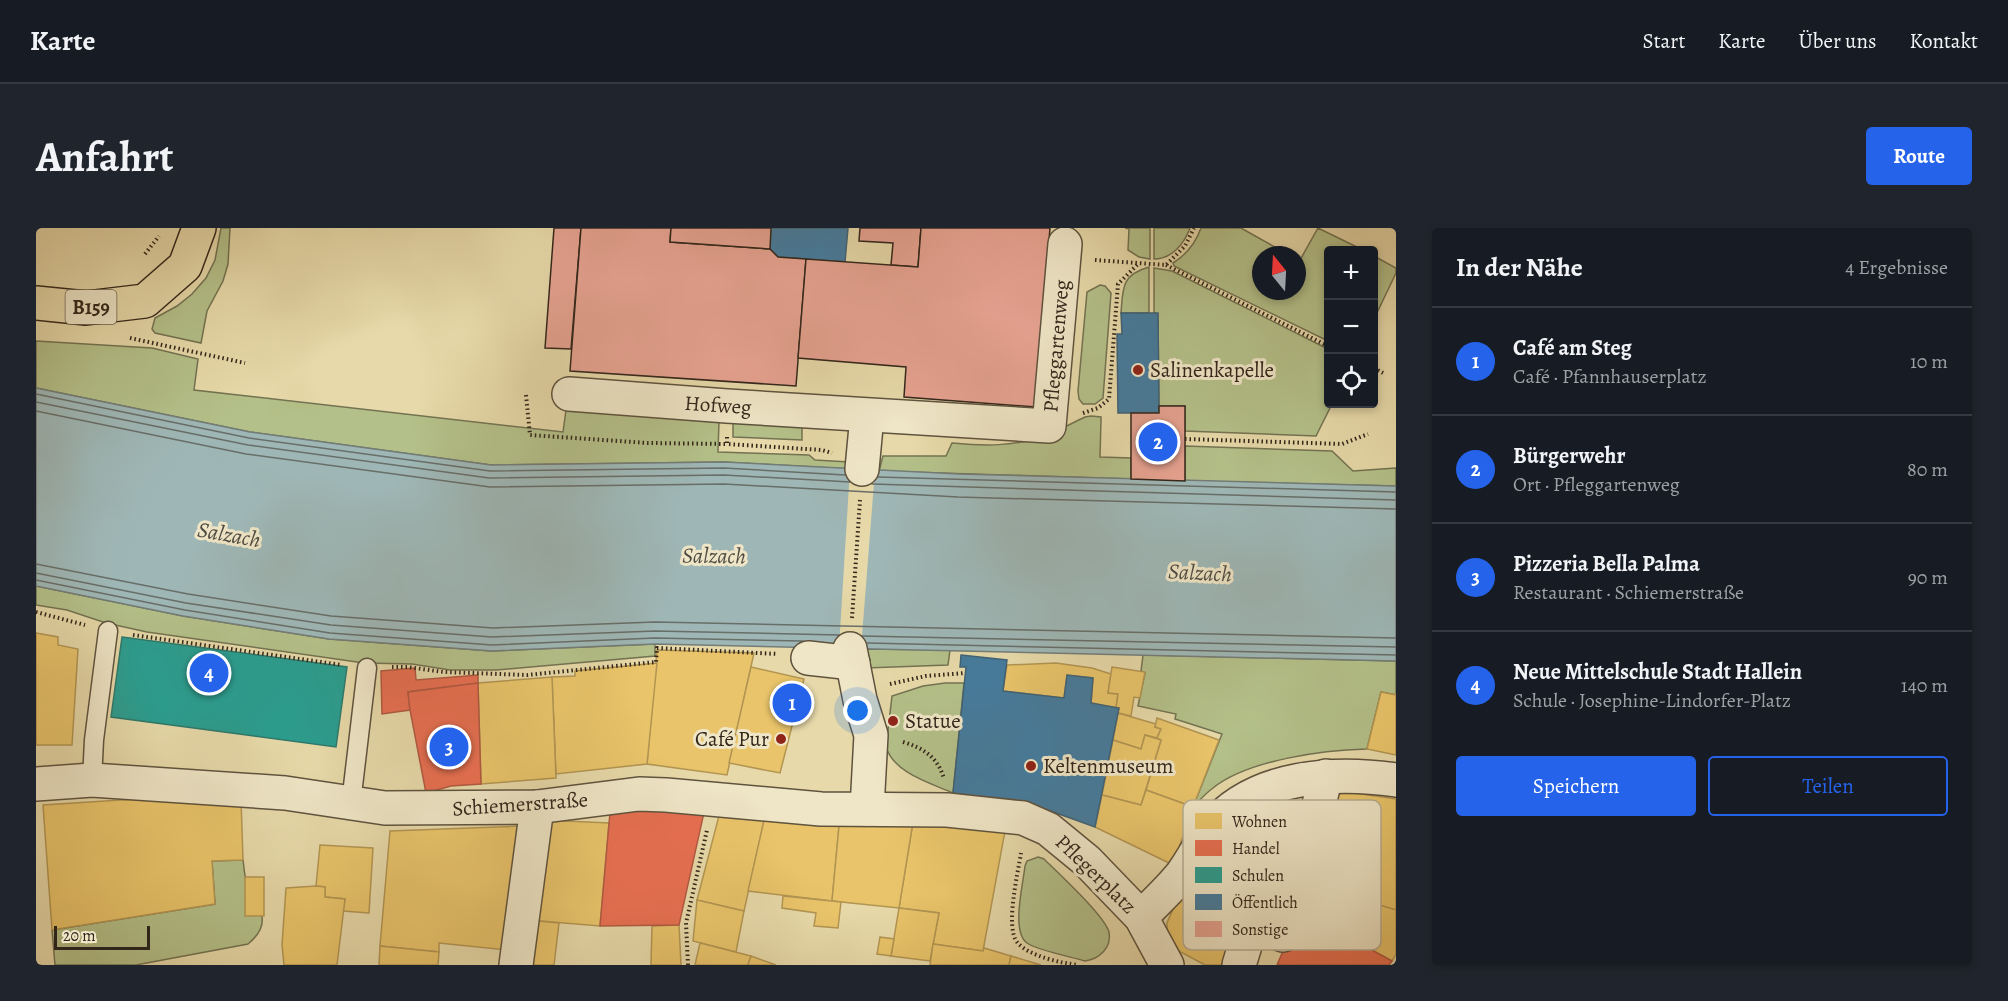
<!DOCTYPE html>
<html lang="de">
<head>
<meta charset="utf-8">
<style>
	body { margin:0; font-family:Alegreya,serif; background:#20242c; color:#f1f3f6 }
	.controls { position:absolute; right:18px; top:18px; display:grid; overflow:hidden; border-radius:6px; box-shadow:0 3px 9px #0003 }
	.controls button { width:54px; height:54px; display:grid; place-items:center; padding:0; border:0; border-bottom:2px solid #363941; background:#171b24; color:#f1f3f6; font:30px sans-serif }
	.compass { position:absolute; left:1216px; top:18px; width:54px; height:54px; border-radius:50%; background:#171b24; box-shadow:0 3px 9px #0003; rotate:342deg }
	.scale { position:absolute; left:18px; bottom:15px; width:96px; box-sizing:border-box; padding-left:6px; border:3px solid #32261b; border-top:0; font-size:16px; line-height:21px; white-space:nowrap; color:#32261b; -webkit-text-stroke:4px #efe6c7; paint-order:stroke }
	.you { position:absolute; left:822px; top:483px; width:21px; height:21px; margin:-15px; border:4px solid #fff; border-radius:50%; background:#1a73e8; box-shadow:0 0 0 9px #1a73e833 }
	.badge { display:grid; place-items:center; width:39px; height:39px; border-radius:50%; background:#2563eb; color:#fff; font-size:20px; font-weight:700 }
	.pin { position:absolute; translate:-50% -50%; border:3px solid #fff; box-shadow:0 2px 6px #0006 }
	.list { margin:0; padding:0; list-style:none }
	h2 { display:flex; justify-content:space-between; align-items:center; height:78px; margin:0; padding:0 24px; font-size:26px }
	h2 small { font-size:20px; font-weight:400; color:#9ea1a6 }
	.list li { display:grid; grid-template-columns:39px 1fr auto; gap:18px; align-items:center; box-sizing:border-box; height:108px; padding:0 24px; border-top:2px solid #363941 }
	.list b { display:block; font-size:22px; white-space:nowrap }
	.list p { margin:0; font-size:20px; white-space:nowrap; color:#9ea1a6 }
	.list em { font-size:20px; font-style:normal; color:#9ea1a6 }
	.actions { display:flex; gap:12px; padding:18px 24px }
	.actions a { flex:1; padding:14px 0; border:2px solid #2563eb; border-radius:6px; text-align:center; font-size:21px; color:#2563eb }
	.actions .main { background:#2563eb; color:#fff }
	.icon { flex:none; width:33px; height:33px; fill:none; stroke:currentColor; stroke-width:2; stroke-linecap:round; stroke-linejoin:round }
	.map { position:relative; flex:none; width:1360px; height:737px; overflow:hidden; border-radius:6px }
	header { display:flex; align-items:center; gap:36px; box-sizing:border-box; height:84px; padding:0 30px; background:#171b24; border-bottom:2px solid #363941 }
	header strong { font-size:28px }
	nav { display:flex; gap:33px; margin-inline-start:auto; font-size:21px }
	.intro { display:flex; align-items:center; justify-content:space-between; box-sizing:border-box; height:144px; padding:0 36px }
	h1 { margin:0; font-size:42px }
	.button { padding:15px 27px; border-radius:6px; background:#2563eb; color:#fff; font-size:21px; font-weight:700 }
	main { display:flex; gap:36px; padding:0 36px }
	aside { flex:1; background:#171b24; border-radius:6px; box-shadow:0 3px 9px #0003 }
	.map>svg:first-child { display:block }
	.green { fill:#b4c089; stroke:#737352; stroke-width:1.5 }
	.water { fill:#9eb7b6; stroke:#737d78; stroke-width:1.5 }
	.pier { fill:#e7d9a9 }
	.homes { fill:#e9c46a; stroke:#b29552; stroke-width:1.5 }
	.shops { fill:#e76f51; stroke:#b15941; stroke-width:1.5 }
	.schools { fill:#2a9d8f; stroke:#2c796c; stroke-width:1.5 }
	.public { fill:#457b9d; stroke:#3f6276; stroke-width:1.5 }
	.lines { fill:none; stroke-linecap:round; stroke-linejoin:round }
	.shore { stroke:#686e68; stroke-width:1.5 }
	.building { fill:#e6a291; stroke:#32261b; stroke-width:1.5 }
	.lane-casing { stroke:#5f533e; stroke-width:21 }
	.street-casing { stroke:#5f533e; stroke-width:36 }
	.primary-casing { stroke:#32261b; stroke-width:36 }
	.path { stroke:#32261b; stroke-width:4; stroke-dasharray:1.5 3; stroke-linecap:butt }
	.lane { stroke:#efe6c7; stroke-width:18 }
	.street { stroke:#efe6c7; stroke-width:33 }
	.primary { stroke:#e7d9a9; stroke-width:33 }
	.poi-dot { fill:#8f2418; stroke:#efe6c7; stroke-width:2 }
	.labels { text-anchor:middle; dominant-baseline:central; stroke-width:6; stroke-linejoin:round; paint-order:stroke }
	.shield { fill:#efe6c7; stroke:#6b604f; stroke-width:1.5 }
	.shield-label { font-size:20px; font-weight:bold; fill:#32261b }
	.street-label { font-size:21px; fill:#32261b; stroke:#efe6c7 }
	.poi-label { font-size:21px; fill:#32261b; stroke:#efe6c7; text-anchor:start }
	.water-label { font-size:22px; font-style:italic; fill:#4d4a42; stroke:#efe6c7 }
	.key { fill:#efe6c7; stroke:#b6ac93; stroke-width:1.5 }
	.key-label { font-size:16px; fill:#32261b }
</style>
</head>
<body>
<header>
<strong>Karte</strong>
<nav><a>Start</a><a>Karte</a><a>Über uns</a><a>Kontakt</a></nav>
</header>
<div class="intro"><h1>Anfahrt</h1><a class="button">Route</a></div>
<main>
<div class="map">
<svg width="1360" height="737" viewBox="0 0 1360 737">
	<rect width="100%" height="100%" fill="#e7d9a9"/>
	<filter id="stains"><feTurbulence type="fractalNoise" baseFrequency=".00333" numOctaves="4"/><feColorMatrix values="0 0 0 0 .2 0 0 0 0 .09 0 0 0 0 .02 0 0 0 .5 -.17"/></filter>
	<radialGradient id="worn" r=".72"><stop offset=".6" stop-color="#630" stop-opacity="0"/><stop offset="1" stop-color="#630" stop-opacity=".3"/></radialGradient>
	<g class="green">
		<polygon points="185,0 194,0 192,36 187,53 171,83 165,115 119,105 116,101 119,90 141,78 156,66 170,50 179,32"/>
		<polygon points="1089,0 1114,0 1114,31 1103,29 1092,22 1093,1"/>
		<path d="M 1118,0 L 1154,0 C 1148,16 1136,31 1118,31 Z"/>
		<path d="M 1165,0 L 1205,0 L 1253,27 L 1225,27 L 1225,63 L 1261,63 L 1261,31 L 1264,32 L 1282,0 L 1327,22 L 1292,22 L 1292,113 L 1138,38 L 1137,35 C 1150,27 1160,14 1165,0 Z"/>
		<polygon points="1338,28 1360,40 1360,45 1338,91"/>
		<path d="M 1113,39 L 1113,85 L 1085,85 C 1087,60 1085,47 1113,39 Z"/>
		<polygon points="1118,40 1136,43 1292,121 1292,176 1296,176 1280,208 1149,203 1149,178 1123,178 1122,86 1118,85"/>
		<polygon points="1064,57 1069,58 1075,65 1067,170 1059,176 1047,176 1043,171 1042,163 1051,64"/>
		<polygon points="0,113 116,120 162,131 158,162 527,204 530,182 683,193 682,224 773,227 779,232 813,234 814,241 688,234 455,237 214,204 0,160"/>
		<path d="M 1055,188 L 1065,189 L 1065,192 L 1064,229 L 1095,230 L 1095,251 L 843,243 L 847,228 L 910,228 L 916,215 C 948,218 979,219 1010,207 C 1024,202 1036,195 1049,189 Z"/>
		<polygon points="697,191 766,196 766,212 697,209"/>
		<polygon points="1149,218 1296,223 1317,243 1360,240 1360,258 1149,253"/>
		<polygon points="0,358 147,388 293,411 456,423 619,416 619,428 461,442 414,442 376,436 328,435 111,404 70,395 31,382 0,377"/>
		<polygon points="830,421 914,422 912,437 830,440"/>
		<path d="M 1107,427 L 1360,433 L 1360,467 L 1345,464 L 1331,521 C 1287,522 1212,532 1177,560 C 1170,565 1163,573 1157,579 L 1186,506 L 1139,491 L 1140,486 L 1102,478 L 1109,445 L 1105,443 Z"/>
		<path d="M 909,455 L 928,455 L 917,565 C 894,555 858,545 850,519 L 856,468 L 887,458 Z"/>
		<path d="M 1274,570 L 1267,578 C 1242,575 1217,600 1198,612 L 1190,611 C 1221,587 1237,581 1274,570 Z"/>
		<path d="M 1002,629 L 1008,631 C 1022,645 1068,687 1073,704 C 1076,720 1063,731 1049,733 C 1036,729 1000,722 991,715 C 975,703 987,657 989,638 L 991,633 Z"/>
		<path d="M 207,632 C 208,638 208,645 210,651 C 220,677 240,693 212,716 L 100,737 L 19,737 L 16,702 L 179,676 L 176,633 Z"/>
	</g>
	<polygon class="water" points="0,160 214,204 455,237 688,234 923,246 1360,258 1360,433 619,416 456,423 293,411 147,388 0,358"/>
	<polygon class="pier" points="814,241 839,242 825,421 803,420"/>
	<g class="homes">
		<polygon points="0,405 22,409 22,417 42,421 36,517 0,517"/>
		<polygon points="621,422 718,425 691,547 611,536"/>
		<polygon points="621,435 611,536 520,546 516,449 539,448 539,443"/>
		<polygon points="1020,435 1056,440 1075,446 1072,465 1082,466 1080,480 1055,475 1057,450 1031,447 1028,470 967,463 971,437"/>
		<polygon points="715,439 768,451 744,545 693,535"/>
		<polygon points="1076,439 1109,444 1104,470 1098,469 1095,488 1082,485 1083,480 1080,480 1082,466 1072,465"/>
		<polygon points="516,449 520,550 445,556 442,455"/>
		<polygon points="1345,464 1360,467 1360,527 1331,521"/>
		<polygon points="1082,485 1120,496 1119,499 1125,501 1121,510 1109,507 1105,521 1077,512"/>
		<polygon points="1121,490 1183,512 1157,579 1110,562 1125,512 1121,510 1125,501 1119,499"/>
		<polygon points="1109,507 1125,512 1105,577 1066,567 1077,512 1105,521"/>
		<polygon points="1291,561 1360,571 1360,682 1331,674 1344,631 1327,628 1322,631 1301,703 1260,693"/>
		<polygon points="1110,562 1157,579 1137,637 1059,599 1066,567 1105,577"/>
		<polygon points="147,568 205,571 207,632 176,633 179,676 16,702 7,577"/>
		<polygon points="685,580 729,588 708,683 661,672"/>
		<polygon points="729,588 803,598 796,673 712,663"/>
		<polygon points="507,592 573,595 564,698 492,692"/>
		<polygon points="877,594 969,603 947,723 897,716 903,685 863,680"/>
		<polygon points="877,594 863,680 796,673 803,598"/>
		<polygon points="485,598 471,722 403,715 403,724 344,718 354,603"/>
		<polygon points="284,617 337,620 333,685 307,683 309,671 289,669 289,659 280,658"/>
		<polygon points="1151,648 1212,670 1198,737 1169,737 1139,721 1131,705 1131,695"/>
		<rect x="209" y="649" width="19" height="39"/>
		<polygon points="280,658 289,659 289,669 309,671 301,737 248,737 246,717 250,660"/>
		<polygon points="1311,667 1360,682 1360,726 1356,733 1301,703"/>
		<polygon points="747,668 805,674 802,700 778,698 780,685 746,680"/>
		<polygon points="661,672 708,683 700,724 657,713"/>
		<polygon points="863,680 903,685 894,733 855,728"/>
		<polygon points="492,692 523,695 518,737 485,737"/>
		<polygon points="643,697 645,737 615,737 616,698"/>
		<polygon points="844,709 858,711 855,728 841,726"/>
		<polygon points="664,715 715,728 712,737 659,737"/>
		<polygon points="897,716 947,723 948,720 975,728 973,737 894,737"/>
		<polygon points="344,718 403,724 402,737 343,737"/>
		<polygon points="715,728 740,737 712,737"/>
		<polygon points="975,728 1005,737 973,737"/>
	</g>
	<g class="shops">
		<polygon points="379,440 380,452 442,447 442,455 372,464 374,482 346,486 345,443"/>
		<polygon points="442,455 445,556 415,558 390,565 374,482 372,464"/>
		<polygon points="575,573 669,580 643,697 564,698"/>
		<polygon points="1260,693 1301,703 1356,733 1353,737 1241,737"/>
	</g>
	<polygon class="schools" points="86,409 311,439 300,519 75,489"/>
	<g class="public">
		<polygon points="735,0 812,0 809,34 742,29 734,21"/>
		<polygon points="1085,85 1122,85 1123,185 1082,185 1081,106 1086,106"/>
		<polygon points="925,427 971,432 967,463 1028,470 1031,447 1057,450 1055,475 1083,480 1059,599 1009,581 917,565 930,439 924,439"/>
	</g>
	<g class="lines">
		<g class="shore">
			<polyline points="0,166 213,210 454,243 688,240 809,247"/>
			<polyline points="0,174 212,217 453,250 688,247 814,254"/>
			<polyline points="0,183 210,226 454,259 688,256 922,269 1360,281"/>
			<polyline points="842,249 1360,264"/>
			<polyline points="836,256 1360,272"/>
			<polyline points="0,336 152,366 295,388 457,400 619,394 1360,410"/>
			<polyline points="0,345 150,375 295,397 456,409 619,403 803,407"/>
			<polyline points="0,352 149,382 294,405 456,417 619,410 767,413"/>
			<polyline points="825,408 1360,419"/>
			<polyline points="831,415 1360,427"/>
		</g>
	</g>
	<g class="building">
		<polygon points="518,0 545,0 535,121 509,120"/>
		<polygon points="545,0 635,0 634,14 734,21 742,29 770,31 760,158 534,143"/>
		<polygon points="635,0 735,0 734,21 634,14"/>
		<polygon points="824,0 885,0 882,39 855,37 857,15 823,13"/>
		<polygon points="885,0 1014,0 1000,179 868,169 870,139 762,130 770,31 882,39"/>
		<polygon points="1123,178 1149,178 1149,253 1095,251 1095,185 1123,185"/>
	</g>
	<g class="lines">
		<defs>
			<g id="lane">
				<polyline points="56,552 58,512 72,403"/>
				<polyline points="315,575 331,440"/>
			</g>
			<g id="street">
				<polyline points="533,166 691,178 1013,198 1029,16"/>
				<polyline points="826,241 831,188"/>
				<polyline points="814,421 824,472 835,507 831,581"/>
				<polyline points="772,430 817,435"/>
				<polyline points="0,556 56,552 249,565 349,580 501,579 603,566 630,567 785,581 911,582 987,590 1012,601 1051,633 1105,689 1131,737"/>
				<path d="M 1105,689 C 1119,675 1134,661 1146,646 C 1157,631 1165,614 1176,599 C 1219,547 1299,543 1360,552"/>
				<polyline points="480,737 501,579"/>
				<polyline points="1203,737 1216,695 1247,707 1257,681 1290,548"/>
			</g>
			<polyline id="primary" points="0,75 50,80 109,73 149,38 163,0"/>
		</defs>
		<use href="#lane" class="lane-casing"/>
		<use href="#street" class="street-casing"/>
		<use href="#primary" class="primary-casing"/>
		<g class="path">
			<polyline points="109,26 123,8"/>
			<polyline points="1059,32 1130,37 1149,18 1158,0"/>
			<polyline points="1130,37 1292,118"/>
			<polyline points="94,110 209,135"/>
			<polyline points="1338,140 1347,145"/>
			<polyline points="490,167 494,207 612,215 691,216"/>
			<polyline points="1047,185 1062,180 1073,171 1082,56 1102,36"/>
			<polyline points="691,209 691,216 786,222 796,225"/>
			<polyline points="1149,211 1306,216 1332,206"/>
			<polyline points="0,384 49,397"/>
			<polyline points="816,390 824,272"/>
			<polyline points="97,407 306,437"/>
			<polyline points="356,439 371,439 408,444 491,447 620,434 621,420 742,426"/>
			<polyline points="854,456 890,448 929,445"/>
			<path d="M 867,514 C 887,520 902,529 908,551"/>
			<path d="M 985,625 C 982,645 969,698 981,714 C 992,728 1025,735 1042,737"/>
			<polyline points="652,737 650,695 671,602"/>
		</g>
		<use href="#lane" class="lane"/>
		<use href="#street" class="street"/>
		<use href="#primary" class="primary"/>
	</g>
	<g class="poi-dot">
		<circle cx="1102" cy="142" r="6"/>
		<circle cx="857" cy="493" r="6"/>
		<circle cx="745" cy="511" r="6"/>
		<circle cx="995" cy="538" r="6"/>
	</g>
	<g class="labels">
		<rect class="shield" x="29.5" y="62" width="51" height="34" rx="4.5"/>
		<g class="shield-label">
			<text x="55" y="79">B159</text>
		</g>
		<g class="street-label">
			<text transform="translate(1020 118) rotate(-85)">Pfleggartenweg</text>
			<text transform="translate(682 177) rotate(4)">Hofweg</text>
			<text transform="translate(484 576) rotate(-4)">Schiemerstraße</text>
			<text transform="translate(1060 646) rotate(44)">Pflegerplatz</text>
		</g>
		<g class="poi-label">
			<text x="1114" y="142">Salinenkapelle</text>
			<text x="869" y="493">Statue</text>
			<text x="733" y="511" text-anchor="end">Café Pur</text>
			<text x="1007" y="538">Keltenmuseum</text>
		</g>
		<g class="water-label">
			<text transform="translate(193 307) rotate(10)">Salzach</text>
			<text transform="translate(678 328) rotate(1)">Salzach</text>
			<text transform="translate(1164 345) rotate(3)">Salzach</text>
		</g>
	</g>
	<rect x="1147" y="572" width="198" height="150" rx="9" class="key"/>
	<rect x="1159" y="585" width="27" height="16" fill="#e9c46a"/>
	<rect x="1159" y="612" width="27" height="16" fill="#e76f51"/>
	<rect x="1159" y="639" width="27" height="16" fill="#2a9d8f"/>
	<rect x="1159" y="666" width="27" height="16" fill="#457b9d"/>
	<rect x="1159" y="693" width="27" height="16" fill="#e6a291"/>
	<g class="key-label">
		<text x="1196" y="599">Wohnen</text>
		<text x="1196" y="626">Handel</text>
		<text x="1196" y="653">Schulen</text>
		<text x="1196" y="680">Öffentlich</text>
		<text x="1196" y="707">Sonstige</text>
	</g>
	<rect width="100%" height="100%" filter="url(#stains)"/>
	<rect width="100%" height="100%" fill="url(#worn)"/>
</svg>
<div class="controls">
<button>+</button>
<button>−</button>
<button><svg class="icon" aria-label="locate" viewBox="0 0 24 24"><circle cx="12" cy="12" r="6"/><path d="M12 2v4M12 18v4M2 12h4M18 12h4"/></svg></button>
</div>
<svg class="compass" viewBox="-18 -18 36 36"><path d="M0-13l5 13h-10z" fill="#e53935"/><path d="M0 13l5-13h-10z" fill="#9ea1a6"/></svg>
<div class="scale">20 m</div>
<div class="you"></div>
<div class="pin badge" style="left:756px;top:475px">1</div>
<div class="pin badge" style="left:1122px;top:214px">2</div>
<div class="pin badge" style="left:413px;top:519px">3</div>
<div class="pin badge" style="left:173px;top:445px">4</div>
</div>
<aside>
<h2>In der Nähe<small>4 Ergebnisse</small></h2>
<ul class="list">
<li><span class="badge">1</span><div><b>Café am Steg</b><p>Café · Pfannhauserplatz</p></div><em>10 m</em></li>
<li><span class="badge">2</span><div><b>Bürgerwehr</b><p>Ort · Pfleggartenweg</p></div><em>80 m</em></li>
<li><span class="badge">3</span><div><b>Pizzeria Bella Palma</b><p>Restaurant · Schiemerstraße</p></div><em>90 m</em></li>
<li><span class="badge">4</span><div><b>Neue Mittelschule Stadt Hallein</b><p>Schule · Josephine-Lindorfer-Platz</p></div><em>140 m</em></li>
</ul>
<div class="actions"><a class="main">Speichern</a><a>Teilen</a></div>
</aside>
</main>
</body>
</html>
